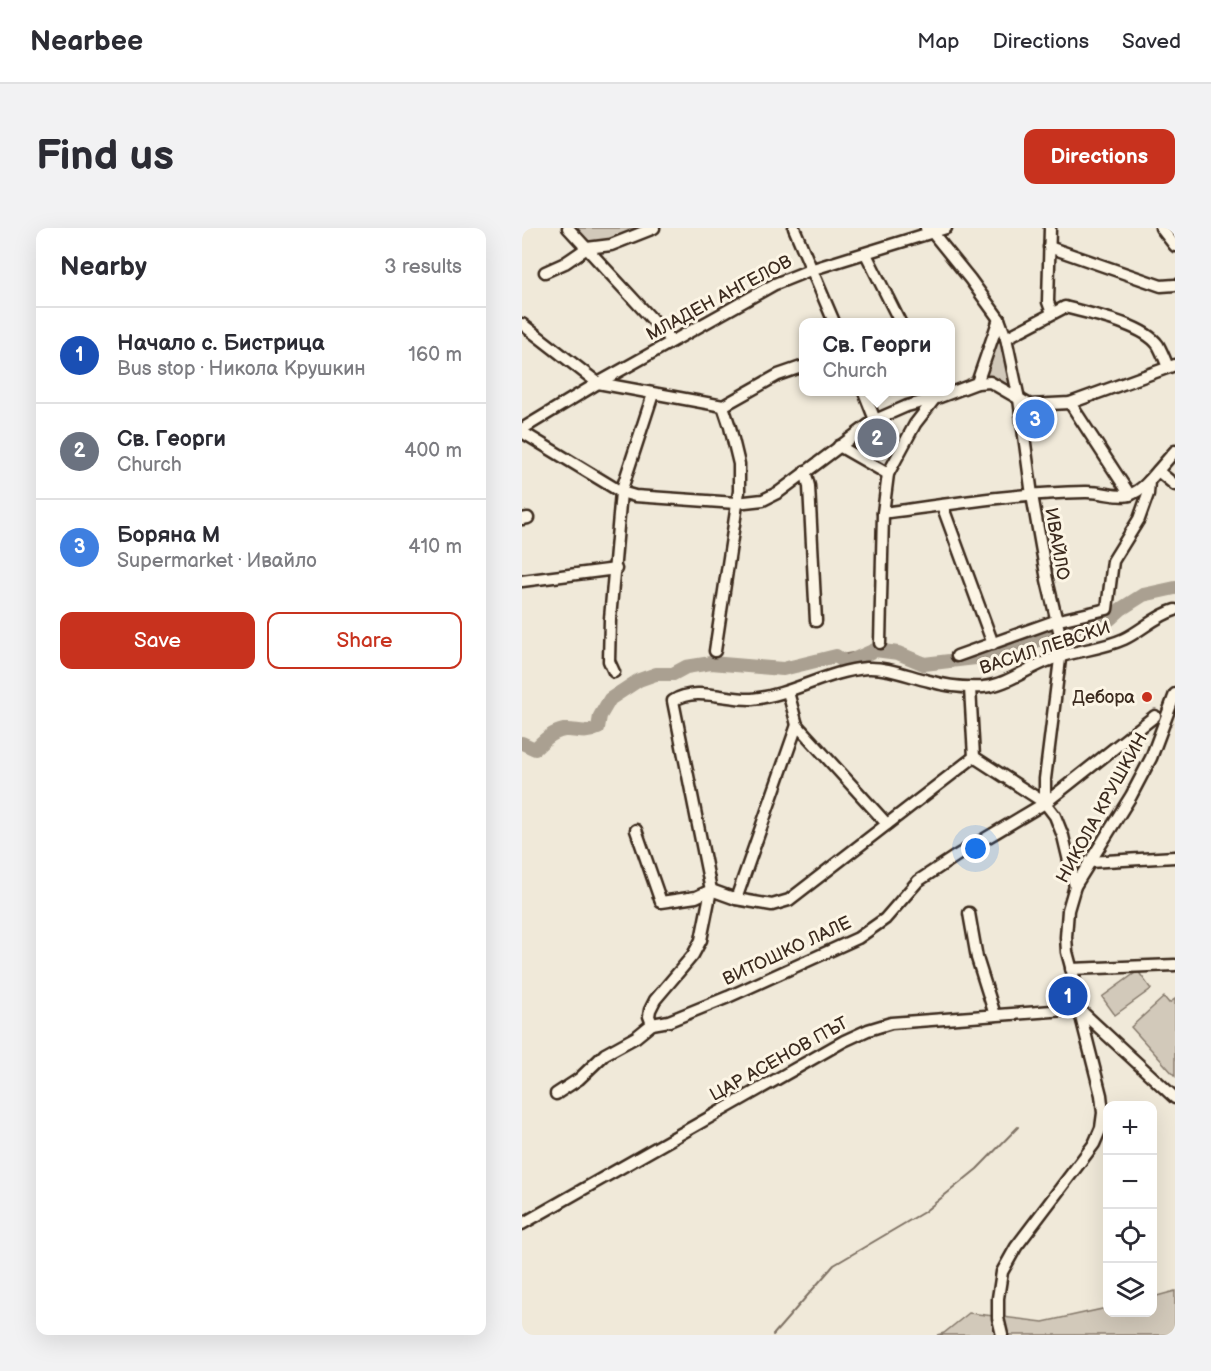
<!DOCTYPE html>
<html lang="en">
<head>
<meta charset="utf-8">
<style>
	body { margin:0; font-family:"Balsamiq Sans",sans-serif; background:#f2f2f3; color:#2b2b33 }
	.controls { position:absolute; right:18px; bottom:18px; display:grid; overflow:hidden; border-radius:12px; box-shadow:0 6px 24px #0002 }
	.controls button { width:54px; height:54px; display:grid; place-items:center; padding:0; border:0; border-bottom:2px solid #e1e1e2; background:#fff; color:#2b2b33; font:30px sans-serif }
	.you { position:absolute; left:454px; top:621px; width:21px; height:21px; margin:-15px; border:4px solid #fff; border-radius:50%; background:#1a73e8; box-shadow:0 0 0 9px #1a73e833 }
	.badge { display:grid; place-items:center; width:39px; height:39px; border-radius:50%; background:#c8321e; color:#fff; font-size:20px; font-weight:700 }
	.pin { position:absolute; translate:-50% -50%; border:3px solid #fff; box-shadow:0 2px 6px #0006 }
	.popup { position:absolute; left:277px; top:90px; width:156px; height:78px; box-sizing:border-box; display:grid; place-content:center; border-radius:12px; background:#fff; filter:drop-shadow(0 2px 4px #0005); font-size:20px; white-space:nowrap; color:#7c7c81 }
	.popup b { font-size:22px; color:#2b2b33 }
	.popup::after { content:''; position:absolute; left:50%; top:100%; margin-left:-12px; border:12px solid transparent; border-top-color:#fff }
	.list { margin:0; padding:0; list-style:none }
	h2 { display:flex; justify-content:space-between; align-items:center; height:78px; margin:0; padding:0 24px; font-size:26px }
	h2 small { font-size:20px; font-weight:400; color:#7c7c81 }
	.list li { display:grid; grid-template-columns:39px 1fr auto; gap:18px; align-items:center; box-sizing:border-box; height:96px; padding:0 24px; border-top:2px solid #e1e1e2 }
	.list b { display:block; font-size:22px; white-space:nowrap }
	.list p { margin:0; font-size:20px; white-space:nowrap; color:#7c7c81 }
	.list em { font-size:20px; font-style:normal; color:#7c7c81 }
	.actions { display:flex; gap:12px; padding:18px 24px }
	.actions a { flex:1; padding:14px 0; border:2px solid #c8321e; border-radius:12px; text-align:center; font-size:21px; color:#c8321e }
	.actions .main { background:#c8321e; color:#fff }
	.icon { flex:none; width:33px; height:33px; fill:none; stroke:currentColor; stroke-width:2; stroke-linecap:round; stroke-linejoin:round }
	.map { position:relative; flex:none; width:653px; height:1107px; overflow:hidden; border-radius:12px }
	header { display:flex; align-items:center; gap:36px; box-sizing:border-box; height:84px; padding:0 30px; background:#fff; border-bottom:2px solid #e1e1e2 }
	header strong { font-size:28px }
	nav { display:flex; gap:33px; margin-inline-start:auto; font-size:21px }
	.intro { display:flex; align-items:center; justify-content:space-between; box-sizing:border-box; height:144px; padding:0 36px }
	h1 { margin:0; font-size:42px }
	.button { padding:15px 27px; border-radius:12px; background:#c8321e; color:#fff; font-size:21px; font-weight:700 }
	main { display:flex; gap:36px; padding:0 36px }
	aside { flex:1; background:#fff; border-radius:12px; box-shadow:0 6px 24px #0002 }
	.map>svg:first-child { display:block }
	.green { fill:#d2c9ba; stroke:#867a6c; stroke-width:1.5 }
	.lines { fill:none; stroke-linecap:round; stroke-linejoin:round }
	.stream { stroke:#7e7163; stroke-width:2 }
	.river { stroke:#aaa091; stroke-width:14 }
	.minor-casing { stroke:#3b2a1e; stroke-width:15 }
	.minor { stroke:#fcf5e5; stroke-width:10 }
	.poi-dot { fill:#c8321e; stroke:#fcf5e5; stroke-width:2 }
	.labels { text-anchor:middle; dominant-baseline:central; stroke-width:6; stroke-linejoin:round; paint-order:stroke }
	.street-label { font-size:18px; fill:#3b2a1e; stroke:#fcf5e5 }
	.poi-label { font-size:18px; fill:#3b2a1e; stroke:#fcf5e5; text-anchor:end }
</style>
</head>
<body>
<header>
<strong>Nearbee</strong>
<nav><a>Map</a><a>Directions</a><a>Saved</a></nav>
</header>
<div class="intro"><h1>Find us</h1><a class="button">Directions</a></div>
<main>
<aside>
<h2>Nearby<small>3 results</small></h2>
<ul class="list">
<li><span class="badge" style="background:#1a4fb4">1</span><div><b>Начало с. Бистрица</b><p>Bus stop · Никола Крушкин</p></div><em>160 m</em></li>
<li><span class="badge" style="background:#6b7280">2</span><div><b>Св. Георги</b><p>Church</p></div><em>400 m</em></li>
<li><span class="badge" style="background:#3f7fe0">3</span><div><b>Боряна М</b><p>Supermarket · Ивайло</p></div><em>410 m</em></li>
</ul>
<div class="actions"><a class="main">Save</a><a>Share</a></div>
</aside>
<div class="map">
<svg width="653" height="1107" viewBox="0 0 653 1107">
	<rect width="100%" height="100%" fill="#f0e9d9"/>
	<filter id="ink" filterUnits="userSpaceOnUse"><feTurbulence type="fractalNoise" baseFrequency=".0167" numOctaves="2"/><feDisplacementMap in="SourceGraphic" scale="12" xChannelSelector="R" yChannelSelector="G"/><feConvolveMatrix kernelMatrix="1 2 1 2 8 2 1 2 1" color-interpolation-filters="sRGB"/></filter>
	<g filter="url(#ink)">
		<g class="green">
			<polygon points="51,0 122,0 87,14 66,16"/>
			<polygon points="477,91 497,171 455,155"/>
			<polygon points="616,743 629,761 593,787 580,769"/>
			<polygon points="642,769 647,775 653,771 653,848 609,799"/>
			<polygon points="653,1063 653,1107 415,1107 422,1105 447,1085 521,1094 585,1080 586,1084 630,1084 631,1069"/>
		</g>
		<g class="lines">
			<g class="stream">
				<polyline points="588,384 599,381"/>
				<polyline points="543,399 562,391"/>
				<polyline points="314,428 330,425 337,430"/>
				<polyline points="251,1107 312,1037 402,984 455,941 496,899"/>
			</g>
			<path class="river" d="M 0,515 L 13,521 C 21,513 30,504 42,502 C 56,501 61,507 76,500 L 78,488 L 88,471 L 117,452 L 134,446 L 151,446 L 164,439 L 189,435 L 261,441 L 314,428 L 324,435 L 353,422 L 376,425 L 402,436 L 462,429 L 481,423 L 496,422 L 543,399 L 576,397 L 588,391 L 599,381 L 621,367 L 653,360"/>
			<defs>
				<g id="minor">
					<polyline points="46,0 150,113"/>
					<polyline points="272,0 312,94"/>
					<polyline points="404,0 410,4 448,51 477,91 484,110 497,171 510,267 525,352 540,415 523,551 523,575 533,588 541,608 553,658"/>
					<polyline points="528,0 526,74 530,85"/>
					<polyline points="639,0 653,18"/>
					<polyline points="527,19 639,58 653,57"/>
					<polyline points="344,26 378,94"/>
					<polyline points="23,44 43,35 65,20 89,17 132,0"/>
					<polyline points="0,96 76,155 201,178 256,147 282,138"/>
					<path d="M 484,110 L 543,79 C 568,86 621,96 636,117 C 640,124 643,132 646,139"/>
					<polyline points="455,155 477,91"/>
					<polyline points="342,164 353,192"/>
					<polyline points="548,175 608,267"/>
					<polyline points="0,201 76,155 253,56 288,42 424,0"/>
					<polyline points="0,204 99,264 113,268 214,275 241,272 257,264 353,192 385,178 415,170 455,155 468,154 508,177 548,175 653,137"/>
					<polyline points="317,218 366,246"/>
					<polyline points="283,243 287,258 294,393"/>
					<polyline points="636,243 653,257"/>
					<polyline points="420,277 471,416"/>
					<path d="M 361,285 C 428,276 496,265 563,264 C 591,263 603,279 627,253"/>
					<polyline points="0,291 6,290"/>
					<polyline points="0,353 94,341"/>
					<polyline points="358,415 361,285 366,246 393,196 414,169"/>
					<polyline points="193,423 217,263 217,236 208,199 201,178"/>
					<polyline points="435,428 533,393 585,381 591,333 617,291 626,266 627,253 653,223"/>
					<polyline points="92,444 87,433 88,391 99,264 131,166"/>
					<polyline points="448,460 452,529"/>
					<polyline points="266,464 275,497 365,596"/>
					<polyline points="452,529 523,575"/>
					<polyline points="114,602 139,674 174,669 189,662 214,671 250,677 267,672 452,529"/>
					<polyline points="567,634 653,629"/>
					<polyline points="214,671 275,497"/>
					<polyline points="447,685 455,730 473,787"/>
					<polyline points="549,741 653,737"/>
					<polyline points="557,781 653,870"/>
					<path d="M 130,796 L 127,788 L 128,782 L 133,772 L 171,727 L 179,712 L 189,662 L 151,473 C 173,458 205,472 230,471 C 270,467 305,443 345,440 C 366,439 386,448 407,453 C 424,458 443,460 461,459 C 485,457 505,440 528,432 C 552,422 578,422 602,411 C 619,403 635,387 653,382"/>
					<polyline points="130,796 147,793 206,769 336,710 363,691 396,653 434,628 523,575 633,488"/>
					<polyline points="34,866 57,851 83,826 114,809 130,796"/>
					<polyline points="0,996 322,813 346,802 369,795 557,781"/>
					<polyline points="480,1107 476,1090 476,1070 480,1044 494,1019 572,916 579,900 581,885 579,867 557,781 556,765 545,724 544,709 546,682 553,658 609,568 629,530 653,466"/>
				</g>
			</defs>
			<use href="#minor" class="minor-casing"/>
			<use href="#minor" class="minor"/>
		</g>
	</g>
	<circle class="poi-dot" cx="625" cy="469" r="6"/>
	<g class="labels">
		<g class="street-label">
			<text transform="translate(197 70) rotate(-28)">МЛАДЕН АНГЕЛОВ</text>
			<text transform="translate(535 316) rotate(80)">ИВАЙЛО</text>
			<text transform="translate(523 420) rotate(-18)">ВАСИЛ ЛЕВСКИ</text>
			<text transform="translate(580 580) rotate(-61)">НИКОЛА КРУШКИН</text>
			<text transform="translate(265 723) rotate(-25)">ВИТОШКО ЛАЛЕ</text>
			<text transform="translate(257 831) rotate(-29)">ЦАР АСЕНОВ ПЪТ</text>
		</g>
		<g class="poi-label">
			<text x="613" y="469">Дебора</text>
		</g>
	</g>
</svg>
<div class="controls">
<button>+</button>
<button>−</button>
<button><svg class="icon" aria-label="locate" viewBox="0 0 24 24"><circle cx="12" cy="12" r="6"/><path d="M12 2v4M12 18v4M2 12h4M18 12h4"/></svg></button>
<button><svg class="icon" aria-label="layers" viewBox="0 0 24 24"><path d="M12 4l9 5-9 5-9-5zM3 14l9 5 9-5"/></svg></button>
</div>
<div class="you"></div>
<div class="pin badge" style="left:546px;top:768px;background:#1a4fb4">1</div>
<div class="pin badge" style="left:355px;top:210px;background:#6b7280">2</div>
<div class="popup"><b>Св. Георги</b>Church</div>
<div class="pin badge" style="left:513px;top:191px;background:#3f7fe0">3</div>
</div>
</main>
</body>
</html>
